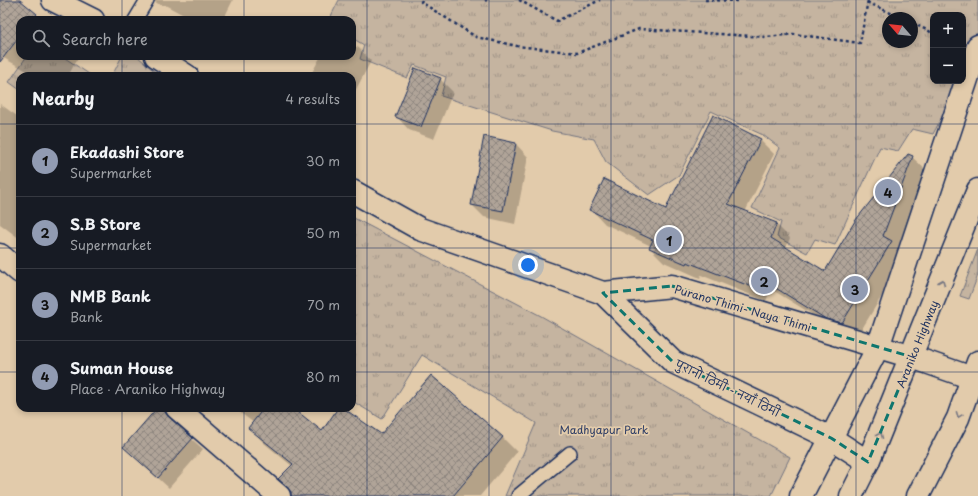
<!DOCTYPE html>
<html lang="en">
<head>
<meta charset="utf-8">
<style>
	body { margin:0; font-family:"Playpen Sans","Playpen Sans Deva",sans-serif; background:#242831; color:#f1f3f6 }
	.controls { position:absolute; right:12px; top:12px; display:grid; overflow:hidden; border-radius:8px; box-shadow:0 2px 6px #0003 }
	.controls button { width:36px; height:36px; display:grid; place-items:center; padding:0; border:0; border-bottom:1px solid #363941; background:#171b24; color:#f1f3f6; font:20px sans-serif }
	.compass { position:absolute; left:882px; top:12px; width:36px; height:36px; border-radius:50%; background:#171b24; box-shadow:0 2px 6px #0003; rotate:298deg }
	.you { position:absolute; left:528px; top:265px; width:14px; height:14px; margin:-10px; border:3px solid #fff; border-radius:50%; background:#1a73e8; box-shadow:0 0 0 6px #1a73e833 }
	.badge { display:grid; place-items:center; width:26px; height:26px; border-radius:50%; background:#919bb2; color:#111; font-size:13px; font-weight:700 }
	.pin { position:absolute; translate:-50% -50%; border:2px solid #fff; box-shadow:0 1px 4px #0006 }
	.list { margin:0; padding:0; list-style:none }
	h2 { display:flex; justify-content:space-between; align-items:center; height:52px; margin:0; padding:0 16px; font-size:17px }
	h2 small { font-size:13px; font-weight:400; color:#9ea1a6 }
	.list li { display:grid; grid-template-columns:26px 1fr auto; gap:12px; align-items:center; box-sizing:border-box; height:72px; padding:0 16px; border-top:1px solid #363941 }
	.list b { display:block; font-size:15px; white-space:nowrap }
	.list p { margin:0; font-size:13px; white-space:nowrap; color:#9ea1a6 }
	.list em { font-size:13px; font-style:normal; color:#9ea1a6 }
	.icon { flex:none; width:22px; height:22px; fill:none; stroke:currentColor; stroke-width:2; stroke-linecap:round; stroke-linejoin:round }
	.map { position:relative; flex:none; width:978px; height:496px; overflow:hidden }
	.search { position:absolute; background:#171b24; box-shadow:0 2px 6px #0003; left:16px; top:16px; width:340px; height:44px; display:flex; align-items:center; gap:10px; box-sizing:border-box; padding:0 14px; border-radius:12px; color:#9ea1a6; font-size:15px }
	.panel { position:absolute; background:#171b24; box-shadow:0 2px 6px #0003; left:16px; top:72px; width:340px; height:340px; border-radius:12px }
	.map>svg:first-child { display:block }
	.grass { fill:url(#grass-tufts); stroke:#70727f; fill-rule:evenodd }
	.shadow { fill:#0003 }
	.building { fill:url(#building-cross-hatch); stroke:#1b2f5e }
	.lines { fill:none; stroke-linecap:round; stroke-linejoin:round }
	.lane-casing { stroke:#1b2f5e; stroke-width:16 }
	.street-casing { stroke:#1b2f5e; stroke-width:25 }
	.highway-casing { stroke:#1b2f5e; stroke-width:25 }
	.path { stroke:#1b2f5e; stroke-width:2.5; stroke-dasharray:3 3; stroke-linecap:butt }
	.lane { stroke:#e2cbab; stroke-width:13 }
	.street { stroke:#e2cbab; stroke-width:22 }
	.highway { stroke:#e2cbab; stroke-width:22 }
	.oneway { stroke:#757581 }
	.marked { fill:none; stroke:#0f766e; stroke-width:3; stroke-dasharray:8 5; stroke-linejoin:round }
	.grid { fill:none; stroke:#1b2f5e; stroke-width:1; stroke-opacity:0.55 }
	.labels { text-anchor:middle; dominant-baseline:central; stroke-width:3.5; stroke-linejoin:round; paint-order:stroke }
	.street-label { font-size:11px; fill:#1b2f5e; stroke:#e2cbab }
	.park-label { font-size:11px; fill:#2c3c65; stroke:#e2cbab }
</style>
</head>
<body>
<div class="map">
<svg width="978" height="496" viewBox="0 0 978 496">
	<defs>
		<pattern id="grass-tufts" width="24" height="20" patternUnits="userSpaceOnUse"><rect width="24" height="20" fill="#c5b4a0"/><path d="M3 7l-1-3M5 7V3M7 7l1-3M15 17l-1-3M17 17v-4M19 17l1-3" fill="none" stroke="#9f9386"/></pattern>
		<pattern id="building-cross-hatch" width="8" height="8" patternUnits="userSpaceOnUse"><rect width="8" height="8" fill="#b0a498"/><path d="M0 0l8 8M0 8l8-8" fill="none" stroke="#8e867f"/></pattern>
	</defs>
	<rect width="100%" height="100%" fill="#e2cbab"/>
	<filter id="ink" filterUnits="userSpaceOnUse"><feTurbulence type="fractalNoise" baseFrequency=".025" numOctaves="2"/><feDisplacementMap in="SourceGraphic" scale="8" xChannelSelector="R" yChannelSelector="G"/><feConvolveMatrix kernelMatrix="1 2 1 2 8 2 1 2 1" color-interpolation-filters="sRGB"/></filter>
	<g filter="url(#ink)">
		<g class="grass">
			<path d="M 339,0 L 978,0 L 978,44 L 963,77 L 963,15 L 933,15 L 933,81 L 961,81 L 933,134 L 912,129 L 898,151 L 880,147 L 835,245 L 815,239 L 807,253 L 777,237 L 781,222 L 752,208 L 780,148 L 763,135 L 711,111 L 679,175 L 649,195 L 606,162 L 594,139 L 552,131 L 441,96 L 446,77 L 414,65 L 407,78 L 360,59 L 364,45 L 352,38 L 352,20 L 329,20 ZM 888,18 L 912,18 L 912,42 L 888,42 Z"/>
			<polygon points="27,56 62,56 92,76 20,76 20,90 9,82"/>
			<polygon points="122,56 137,56 160,76 112,76"/>
			<polygon points="352,217 541,316 790,457 771,496 505,496 536,423 422,355 382,419 352,401"/>
			<polygon points="978,249 978,275 969,299 960,296"/>
		</g>
		<g class="shadow">
			<polygon points="0,0 19,0 42,20 20,20 20,56 79,56 68,76 36,76 0,56"/>
			<polygon points="152,0 233,0 223,20 193,20 165,5 160,5"/>
			<polygon points="352,45 359,48 371,61 352,97 352,76 310,76 321,56 352,56"/>
			<polygon points="440,79 453,92 434,139 409,130 397,117"/>
			<polygon points="0,104 20,118 20,239 0,224"/>
			<polygon points="760,140 774,154 745,212 776,224 790,238 786,248 825,272 912,157 927,171 898,248 906,256 857,337 841,332 771,289 766,301 701,275 700,278 664,262 650,248 651,246 605,224 591,209 666,210"/>
			<polygon points="516,144 528,157 515,224 484,217 472,205"/>
			<polygon points="20,356 20,364 16,361"/>
			<polygon points="432,377 503,438 517,452 480,496 292,496 292,466 264,443 250,428 254,423 234,408 292,408 323,433 339,408 342,408 381,435"/>
			<polygon points="159,408 164,412 177,426 203,449 169,488 135,457"/>
		</g>
		<g class="building">
			<polygon points="0,0 20,0 37,14 32,20 20,20 20,36 0,62"/>
			<polygon points="415,68 441,78 421,127 395,117"/>
			<polygon points="713,115 761,139 728,204 777,223 771,238 825,271 855,221 908,154 913,156 883,236 892,241 842,323 826,319 756,276 752,287 687,262 686,264 649,248 653,240 589,210 604,179 666,209 672,195 673,195"/>
			<polygon points="484,136 516,143 503,211 471,205"/>
			<polygon points="431,375 503,437 453,496 291,496 291,492 287,487 278,479 293,464 248,428 264,408 293,408 322,431 338,408 343,408 381,434"/>
			<polygon points="157,408 162,408 169,417 193,438 158,478 123,447"/>
		</g>
		<g class="lines">
			<defs>
				<g id="lane">
					<polyline points="135,20 147,0"/>
					<polyline points="518,496 570,453"/>
				</g>
				<g id="street">
					<polyline points="53,0 93,20"/>
					<polyline points="156,56 187,76"/>
					<polyline points="352,191 420,229 603,293 672,286 912,357 972,378"/>
					<polyline points="0,255 20,272"/>
					<polyline points="603,293 673,362 831,438 868,462"/>
					<polyline points="177,408 279,496"/>
					<polyline points="801,496 878,347 978,46"/>
				</g>
				<g id="highway">
					<polyline points="851,496 868,462 978,190"/>
					<polyline points="918,496 958,418 978,362"/>
				</g>
			</defs>
			<use href="#lane" class="lane-casing"/>
			<use href="#street" class="street-casing"/>
			<use href="#highway" class="highway-casing"/>
			<g class="path">
				<polyline points="422,0 421,2 476,37 517,46 577,53 639,29 767,37 793,34 860,43 868,0"/>
				<polyline points="519,0 557,21 600,0"/>
				<polyline points="705,0 739,1 740,0"/>
				<polyline points="485,1 487,0"/>
				<polyline points="867,2 901,18"/>
				<polyline points="912,23 933,33"/>
			</g>
			<use href="#lane" class="lane"/>
			<use href="#street" class="street"/>
			<use href="#highway" class="highway"/>
		</g>
		<defs><path id="oneway-chevron" d="M-2-3.5L2.5 0L-2 3.5" fill="none" stroke-width="1.6" stroke-linecap="round" stroke-linejoin="round"/></defs>
		<g class="oneway">
			<use href="#oneway-chevron" transform="translate(942 282) rotate(-68)"/>
			<use href="#oneway-chevron" transform="translate(959 415) rotate(111)"/>
			<use href="#oneway-chevron" transform="translate(880 435) rotate(-68)"/>
		</g>
	</g>
	<path class="marked" d="M 672,286 L 912,357 L 868,462 L 831,438 L 673,362 L 603,293 Z"/>
	<path class="grid" d="M 122,0 L 122,20M 244,0 L 244,20M 367,0 L 367,496M 489,0 L 489,496M 611,0 L 611,496M 734,0 L 734,496M 856,0 L 856,496M 122,56 L 122,76M 244,56 L 244,76M 0,124 L 20,124M 352,124 L 978,124M 0,248 L 20,248M 352,248 L 978,248M 0,372 L 20,372M 352,372 L 978,372M 122,408 L 122,496M 244,408 L 244,496"/>
	<g class="labels">
		<g class="street-label">
			<text transform="translate(743 308) rotate(16)">Purano Thimi- Naya Thimi</text>
			<text transform="translate(917 344) rotate(-68)">Araniko Highway</text>
			<text transform="translate(728 388) rotate(26)">पुरानो ठिमी - नयाँ ठिमी</text>
		</g>
		<g class="park-label">
			<text x="604" y="429">Madhyapur Park</text>
		</g>
	</g>
</svg>
<div class="controls">
<button>+</button>
<button>−</button>
</div>
<svg class="compass" viewBox="-18 -18 36 36"><path d="M0-13l5 13h-10z" fill="#e53935"/><path d="M0 13l5-13h-10z" fill="#9ea1a6"/></svg>
<div class="you"></div>
<div class="pin badge" style="left:669px;top:240px">1</div>
<div class="pin badge" style="left:764px;top:281px">2</div>
<div class="pin badge" style="left:855px;top:289px">3</div>
<div class="pin badge" style="left:888px;top:192px">4</div>
<div class="search"><svg class="icon" aria-label="search" viewBox="0 0 24 24"><circle cx="10" cy="10" r="6"/><path d="M15 15l6 6"/></svg>Search here</div>
<section class="panel">
<h2>Nearby<small>4 results</small></h2>
<ul class="list">
<li><span class="badge">1</span><div><b>Ekadashi Store</b><p>Supermarket</p></div><em>30 m</em></li>
<li><span class="badge">2</span><div><b>S.B Store</b><p>Supermarket</p></div><em>50 m</em></li>
<li><span class="badge">3</span><div><b>NMB Bank</b><p>Bank</p></div><em>70 m</em></li>
<li><span class="badge">4</span><div><b>Suman House</b><p>Place · Araniko Highway</p></div><em>80 m</em></li>
</ul>
</section>
</div>
</body>
</html>
